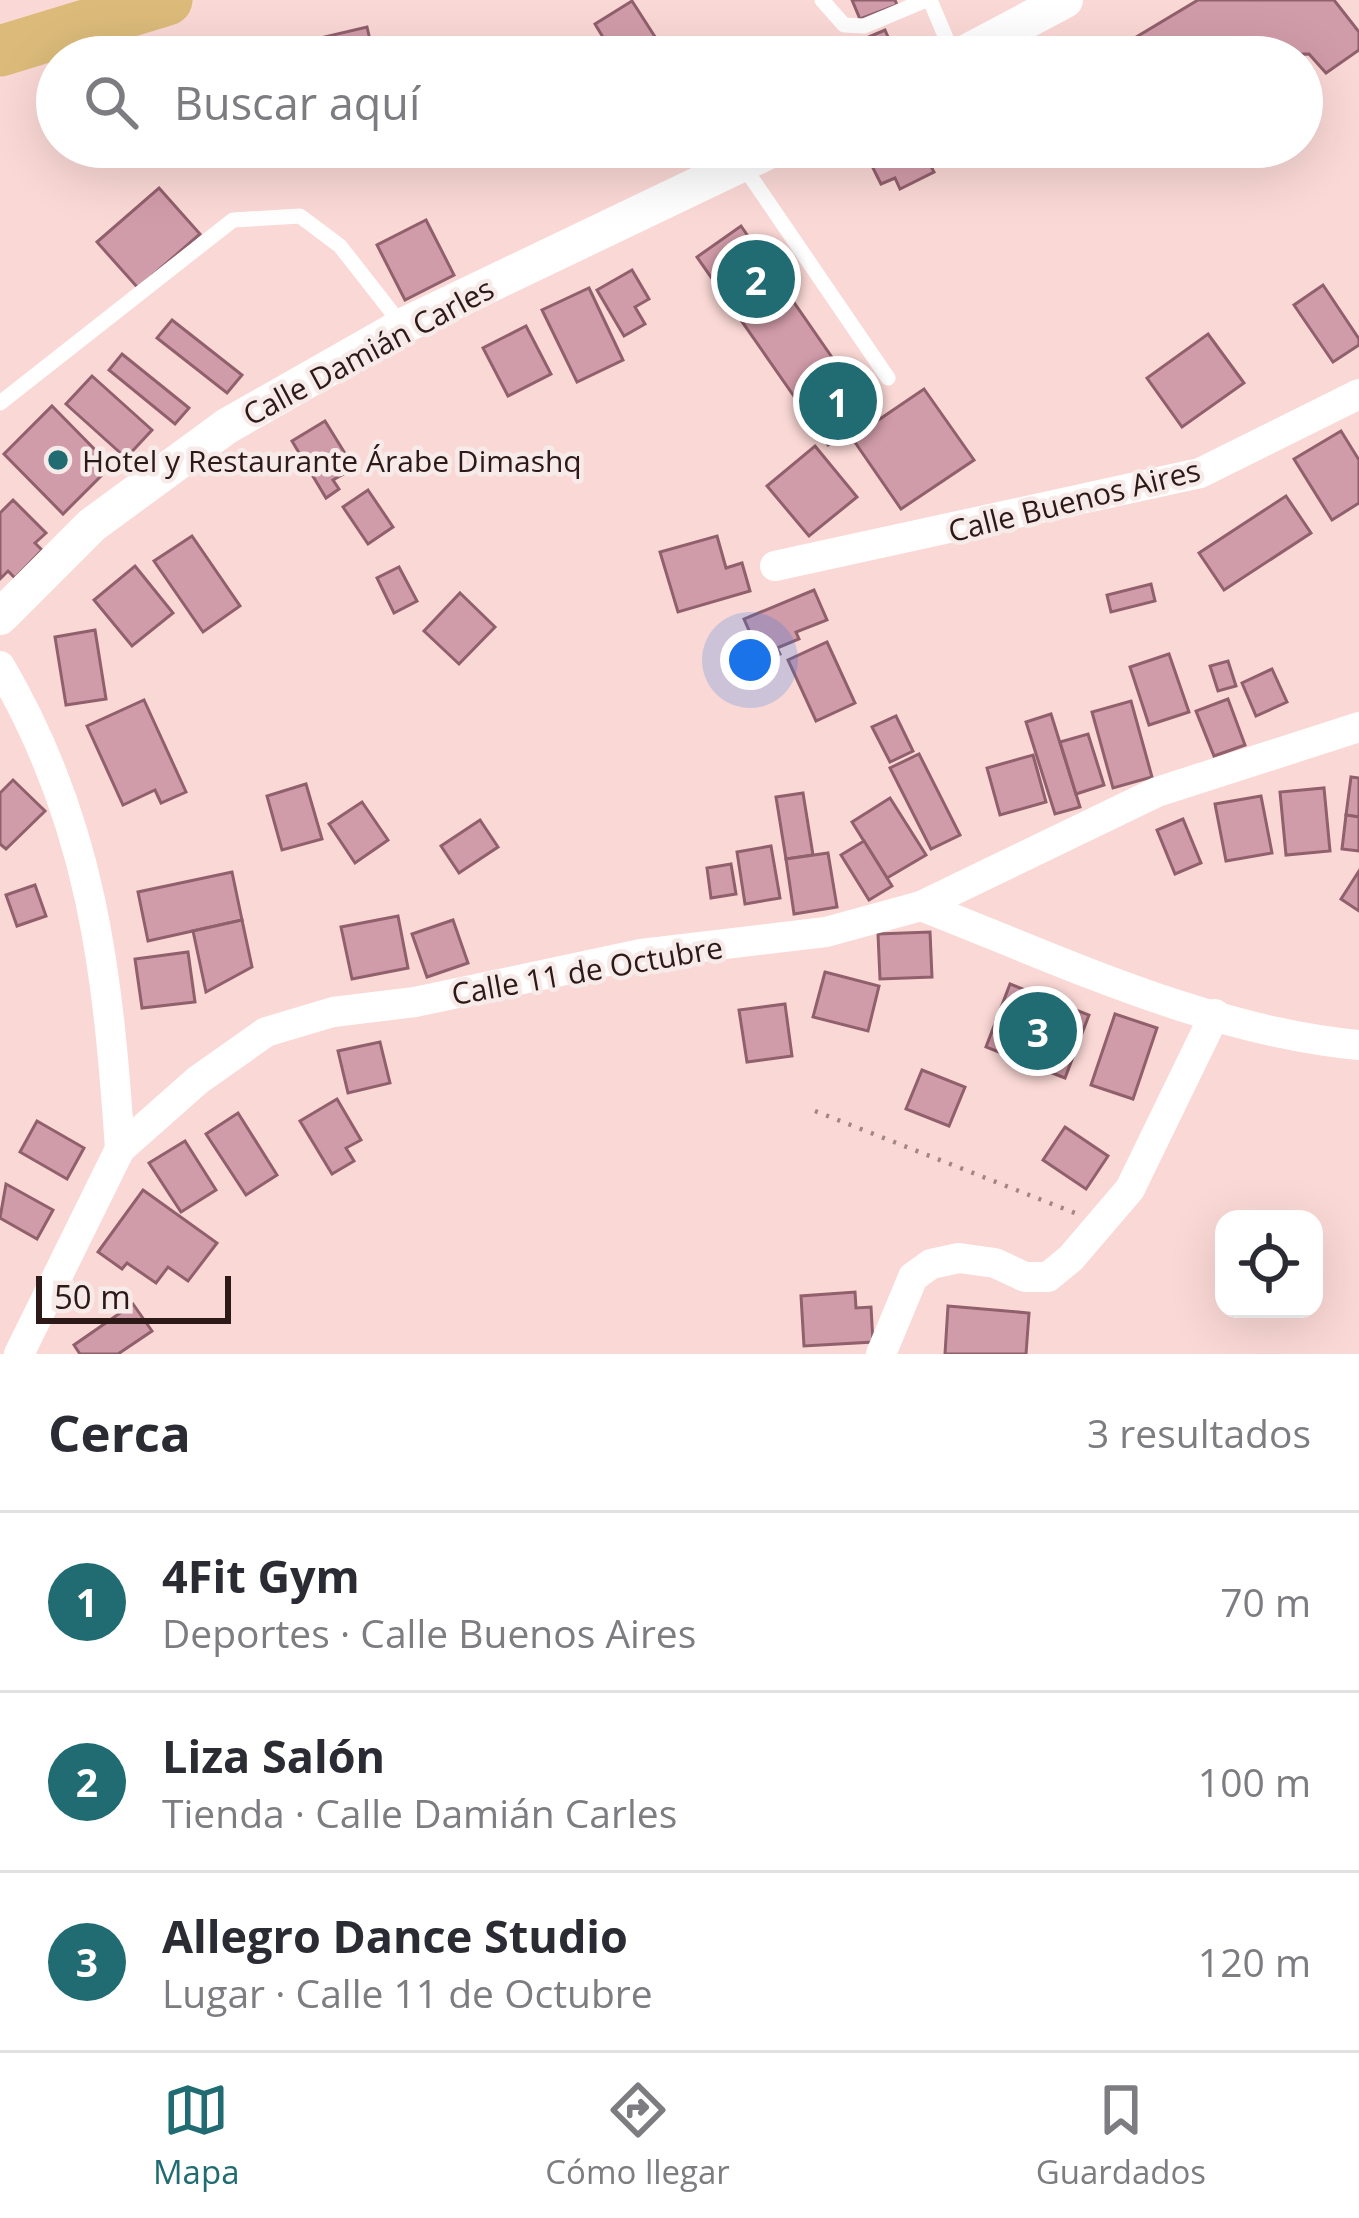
<!DOCTYPE html>
<html lang="es">
<head>
<meta charset="utf-8">
<style>
	body { margin:0; font-family:"Open Sans",sans-serif; background:#f7f7f7; color:#2b2b33 }
	.controls { position:absolute; right:36px; bottom:36px; display:grid; overflow:hidden; border-radius:24px; box-shadow:0 12px 48px #0002 }
	.controls button { width:108px; height:108px; display:grid; place-items:center; padding:0; border:0; border-bottom:3px solid #e1e1e2; background:#fff; color:#2b2b33; font:60px sans-serif }
	.scale { position:absolute; left:36px; bottom:30px; width:195px; box-sizing:border-box; padding-left:12px; border:6px solid #2d1918; border-top:0; font-size:33px; line-height:42px; white-space:nowrap; color:#2d1918; -webkit-text-stroke:9px #f7ebea; paint-order:stroke }
	.you { position:absolute; left:750px; top:660px; width:42px; height:42px; margin:-30px; border:9px solid #fff; border-radius:50%; background:#1a73e8; box-shadow:0 0 0 18px #1a73e833 }
	.badge { display:grid; place-items:center; width:78px; height:78px; border-radius:50%; background:#216c72; color:#fff; font-size:39px; font-weight:700 }
	.pin { position:absolute; translate:-50% -50%; border:6px solid #fff; box-shadow:0 3px 12px #0006 }
	.list { margin:0; padding:0; list-style:none }
	h2 { display:flex; justify-content:space-between; align-items:center; height:156px; margin:0; padding:0 48px; font-size:51px }
	h2 small { font-size:39px; font-weight:400; color:#7c7c81 }
	.list li { display:grid; grid-template-columns:78px 1fr auto; gap:36px; align-items:center; box-sizing:border-box; height:180px; padding:0 48px; border-top:3px solid #e1e1e2 }
	.list b { display:block; font-size:45px; white-space:nowrap }
	.list p { margin:0; font-size:39px; white-space:nowrap; color:#7c7c81 }
	.list em { font-size:39px; font-style:normal; color:#7c7c81 }
	.icon { flex:none; width:66px; height:66px; fill:none; stroke:currentColor; stroke-width:2; stroke-linecap:round; stroke-linejoin:round }
	.map { position:relative; flex:none; width:1359px; height:1354px; overflow:hidden }
	.search { position:absolute; background:#fff; box-shadow:0 12px 48px #0002; left:36px; right:36px; top:36px; height:132px; display:flex; align-items:center; gap:30px; box-sizing:border-box; padding:0 42px; border-radius:66px; color:#7c7c81; font-size:45px }
	.sheet { height:696px; background:#fff }
	nav { display:flex; justify-content:space-around; align-items:center; box-sizing:border-box; height:168px; border-top:3px solid #e1e1e2; background:#fff; font-size:33px; color:#7c7c81 }
	nav a { display:grid; justify-items:center; gap:6px }
	nav .on { color:#216c72 }
	.map>svg:first-child { display:block }
	.building { fill:#d19ca9; stroke:#90606c; stroke-width:3 }
	.lines { fill:none; stroke-linecap:round; stroke-linejoin:round }
	.path { stroke:#a28684; stroke-width:4.5; stroke-dasharray:3 9; stroke-linecap:butt }
	.service { stroke:#fff; stroke-width:15 }
	.minor { stroke:#fff; stroke-width:30 }
	.tertiary { stroke:#fff; stroke-width:36 }
	.trunk { stroke:#dcbb7a; stroke-width:51 }
	.poi-dot { fill:#216c72; stroke:#f7ebea; stroke-width:4.5 }
	.labels { text-anchor:middle; dominant-baseline:central; stroke-width:9; stroke-linejoin:round; paint-order:stroke }
	.street-label { font-size:30px; fill:#2d1918; stroke:#f7ebea }
	.poi-label { font-size:30px; fill:#2d1918; stroke:#f7ebea; text-anchor:start }
</style>
</head>
<body>
<div class="map">
<svg width="1359" height="1354" viewBox="0 0 1359 1354">
	<rect width="100%" height="100%" fill="#fad8d5"/>
	<g class="building">
		<polygon points="852,0 895,0 897,5 860,19"/>
		<polygon points="1198,0 1334,0 1359,32 1359,50 1326,73 1309,54 1103,57"/>
		<polygon points="632,1 668,57 615,57 595,24"/>
		<polygon points="367,27 374,57 293,57 290,45"/>
		<polygon points="885,30 895,53 833,57 831,53"/>
		<polygon points="880,147 909,147 911,152 921,147 934,172 900,189 895,178 881,184 866,154"/>
		<polygon points="159,188 200,234 138,288 97,242"/>
		<polygon points="426,220 454,275 405,300 377,245"/>
		<polygon points="741,226 872,415 828,445 697,257"/>
		<polygon points="632,270 649,299 635,307 645,324 624,336 597,290"/>
		<polygon points="1323,285 1359,339 1359,345 1333,362 1294,305"/>
		<polygon points="589,288 623,360 577,382 542,310"/>
		<polygon points="172,320 242,375 227,393 157,338"/>
		<polygon points="526,326 551,374 508,396 483,348"/>
		<polygon points="1208,334 1244,383 1182,427 1147,378"/>
		<polygon points="122,354 189,408 175,424 109,370"/>
		<polygon points="92,376 152,430 126,458 66,404"/>
		<polygon points="924,389 974,460 901,509 852,438"/>
		<polygon points="52,406 111,466 63,514 4,454"/>
		<polygon points="325,421 354,468 333,480 339,489 326,498 292,441"/>
		<polygon points="1341,431 1359,460 1359,503 1332,520 1294,459"/>
		<polygon points="815,446 857,497 809,536 767,486"/>
		<polygon points="368,490 393,527 368,544 343,507"/>
		<polygon points="1286,496 1311,533 1224,590 1199,553"/>
		<polygon points="13,500 46,533 35,543 42,550 15,578 8,571 0,579 0,513"/>
		<polygon points="192,536 240,606 203,632 154,561"/>
		<polygon points="717,536 726,568 742,563 750,591 678,612 660,552"/>
		<polygon points="135,566 173,613 132,646 94,600"/>
		<polygon points="399,567 417,601 394,613 377,578"/>
		<polygon points="1151,584 1155,601 1111,612 1107,595"/>
		<polygon points="814,590 827,620 796,632 799,639 777,648 780,654 763,662 744,619"/>
		<polygon points="460,593 495,627 459,664 424,631"/>
		<polygon points="95,630 106,699 66,705 55,637"/>
		<polygon points="827,642 855,703 816,721 788,660"/>
		<polygon points="1169,654 1189,712 1149,725 1130,667"/>
		<polygon points="1228,661 1236,686 1218,691 1210,666"/>
		<polygon points="1272,669 1287,702 1256,716 1242,683"/>
		<polygon points="1228,699 1245,745 1214,756 1196,711"/>
		<polygon points="144,700 186,792 161,803 155,790 123,805 87,726"/>
		<polygon points="1131,701 1152,777 1113,788 1092,712"/>
		<polygon points="1051,714 1080,807 1055,814 1026,722"/>
		<polygon points="896,716 913,751 890,762 872,727"/>
		<polygon points="1088,734 1104,785 1076,794 1060,742"/>
		<polygon points="919,754 960,835 931,849 890,768"/>
		<polygon points="1033,755 1046,802 1000,815 987,768"/>
		<polygon points="1351,777 1359,778 1359,817 1346,815"/>
		<polygon points="13,780 45,811 6,849 0,844 0,793"/>
		<polygon points="306,784 322,839 282,850 267,796"/>
		<polygon points="1324,788 1330,851 1286,855 1280,792"/>
		<polygon points="803,793 813,855 786,859 776,797"/>
		<polygon points="1261,796 1272,853 1226,861 1215,804"/>
		<polygon points="890,798 926,855 887,878 852,822"/>
		<polygon points="362,802 388,840 355,863 329,824"/>
		<polygon points="1346,815 1359,817 1359,851 1342,849"/>
		<polygon points="1183,819 1201,863 1175,874 1157,830"/>
		<polygon points="480,820 498,847 459,873 441,846"/>
		<polygon points="864,841 892,886 869,900 841,855"/>
		<polygon points="771,846 780,898 745,904 737,852"/>
		<polygon points="828,853 837,907 794,914 786,859"/>
		<polygon points="731,864 736,894 711,898 707,868"/>
		<polygon points="1359,871 1359,911 1341,899"/>
		<polygon points="232,872 242,920 148,941 138,892"/>
		<polygon points="35,885 46,916 17,926 6,895"/>
		<polygon points="398,916 408,968 352,979 341,927"/>
		<polygon points="242,920 252,967 206,992 193,931"/>
		<polygon points="453,920 468,963 427,977 412,934"/>
		<polygon points="930,932 932,977 880,979 878,934"/>
		<polygon points="188,952 195,1002 142,1008 135,959"/>
		<polygon points="825,972 879,986 868,1031 813,1017"/>
		<polygon points="1010,984 1089,1015 1065,1078 986,1047"/>
		<polygon points="785,1004 792,1056 747,1062 739,1010"/>
		<polygon points="1115,1014 1157,1028 1133,1099 1091,1085"/>
		<polygon points="380,1042 390,1083 348,1093 338,1051"/>
		<polygon points="922,1070 965,1087 949,1126 906,1109"/>
		<polygon points="337,1099 361,1140 346,1148 354,1161 332,1174 300,1121"/>
		<polygon points="238,1113 277,1175 246,1195 206,1134"/>
		<polygon points="37,1121 84,1148 67,1179 20,1152"/>
		<polygon points="1065,1127 1108,1156 1086,1189 1043,1160"/>
		<polygon points="185,1141 216,1190 181,1212 149,1163"/>
		<polygon points="6,1184 53,1210 37,1239 0,1218"/>
		<polygon points="143,1190 217,1243 188,1281 168,1267 156,1283 127,1263 122,1269 98,1252"/>
		<polygon points="855,1292 856,1308 871,1307 873,1342 804,1346 801,1296"/>
		<polygon points="133,1304 152,1331 118,1354 80,1354 74,1345"/>
		<polygon points="948,1306 1029,1313 1026,1354 945,1354"/>
	</g>
	<g class="lines">
		<polyline class="path" points="815,1111 1075,1213"/>
		<g class="service">
			<polyline points="822,0 844,25 864,26 926,0"/>
			<polyline points="930,0 954,57"/>
			<polyline points="742,164 888,378"/>
			<polyline points="0,403 233,220 300,216 340,246 401,324"/>
		</g>
		<g class="minor">
			<polyline points="775,566 1200,473 1359,394"/>
			<path d="M 0,666 C 92,823 108,971 120,1149"/>
			<path d="M 921,906 C 1062,961 1208,1031 1359,1045"/>
			<polyline points="19,1354 120,1149 198,1080 266,1032 333,1012 415,1002 641,954 826,932 921,906 1157,792 1359,727"/>
			<polyline points="881,1354 913,1277 931,1264 959,1258 995,1263 1025,1277 1048,1277 1071,1258 1130,1189 1215,1014"/>
		</g>
		<g class="tertiary">
			<polyline points="958,57 1065,0"/>
			<polyline points="0,617 92,525 227,426 403,326 777,147"/>
		</g>
		<polyline class="trunk" points="0,51 167,0"/>
	</g>
	<circle class="poi-dot" cx="58" cy="460" r="12"/>
	<g class="labels">
		<g class="street-label">
			<text transform="translate(368 351) rotate(-28)">Calle Damián Carles</text>
			<text transform="translate(1074 500) rotate(-14)">Calle Buenos Aires</text>
			<text transform="translate(587 970) rotate(-10)">Calle 11 de Octubre</text>
		</g>
		<g class="poi-label">
			<text x="82" y="460">Hotel y Restaurante Árabe Dimashq</text>
		</g>
	</g>
</svg>
<div class="controls">
<button><svg class="icon" aria-label="locate" viewBox="0 0 24 24"><circle cx="12" cy="12" r="6"/><path d="M12 2v4M12 18v4M2 12h4M18 12h4"/></svg></button>
</div>
<div class="scale">50 m</div>
<div class="you"></div>
<div class="pin badge" style="left:838px;top:401px">1</div>
<div class="pin badge" style="left:756px;top:279px">2</div>
<div class="pin badge" style="left:1038px;top:1031px">3</div>
<div class="search"><svg class="icon" aria-label="search" viewBox="0 0 24 24"><circle cx="10" cy="10" r="6"/><path d="M15 15l6 6"/></svg>Buscar aquí</div>
</div>
<section class="sheet">
<h2>Cerca<small>3 resultados</small></h2>
<ul class="list">
<li><span class="badge">1</span><div><b>4Fit Gym</b><p>Deportes · Calle Buenos Aires</p></div><em>70 m</em></li>
<li><span class="badge">2</span><div><b>Liza Salón</b><p>Tienda · Calle Damián Carles</p></div><em>100 m</em></li>
<li><span class="badge">3</span><div><b>Allegro Dance Studio</b><p>Lugar · Calle 11 de Octubre</p></div><em>120 m</em></li>
</ul>
</section>
<nav>
<a class="on"><svg class="icon" aria-label="map" viewBox="0 0 24 24"><path d="M3 6l6-2 6 2 6-2v14l-6 2-6-2-6 2zM9 4v14M15 6v14"/></svg>Mapa</a>
<a><svg class="icon" aria-label="directions" viewBox="0 0 24 24"><path d="M12 3l9 9-9 9-9-9zM9 14v-3h6M13 9l2 2-2 2"/></svg>Cómo llegar</a>
<a><svg class="icon" aria-label="saved" viewBox="0 0 24 24"><path d="M7 4h10v16l-5-4-5 4z"/></svg>Guardados</a>
</nav>
</body>
</html>
